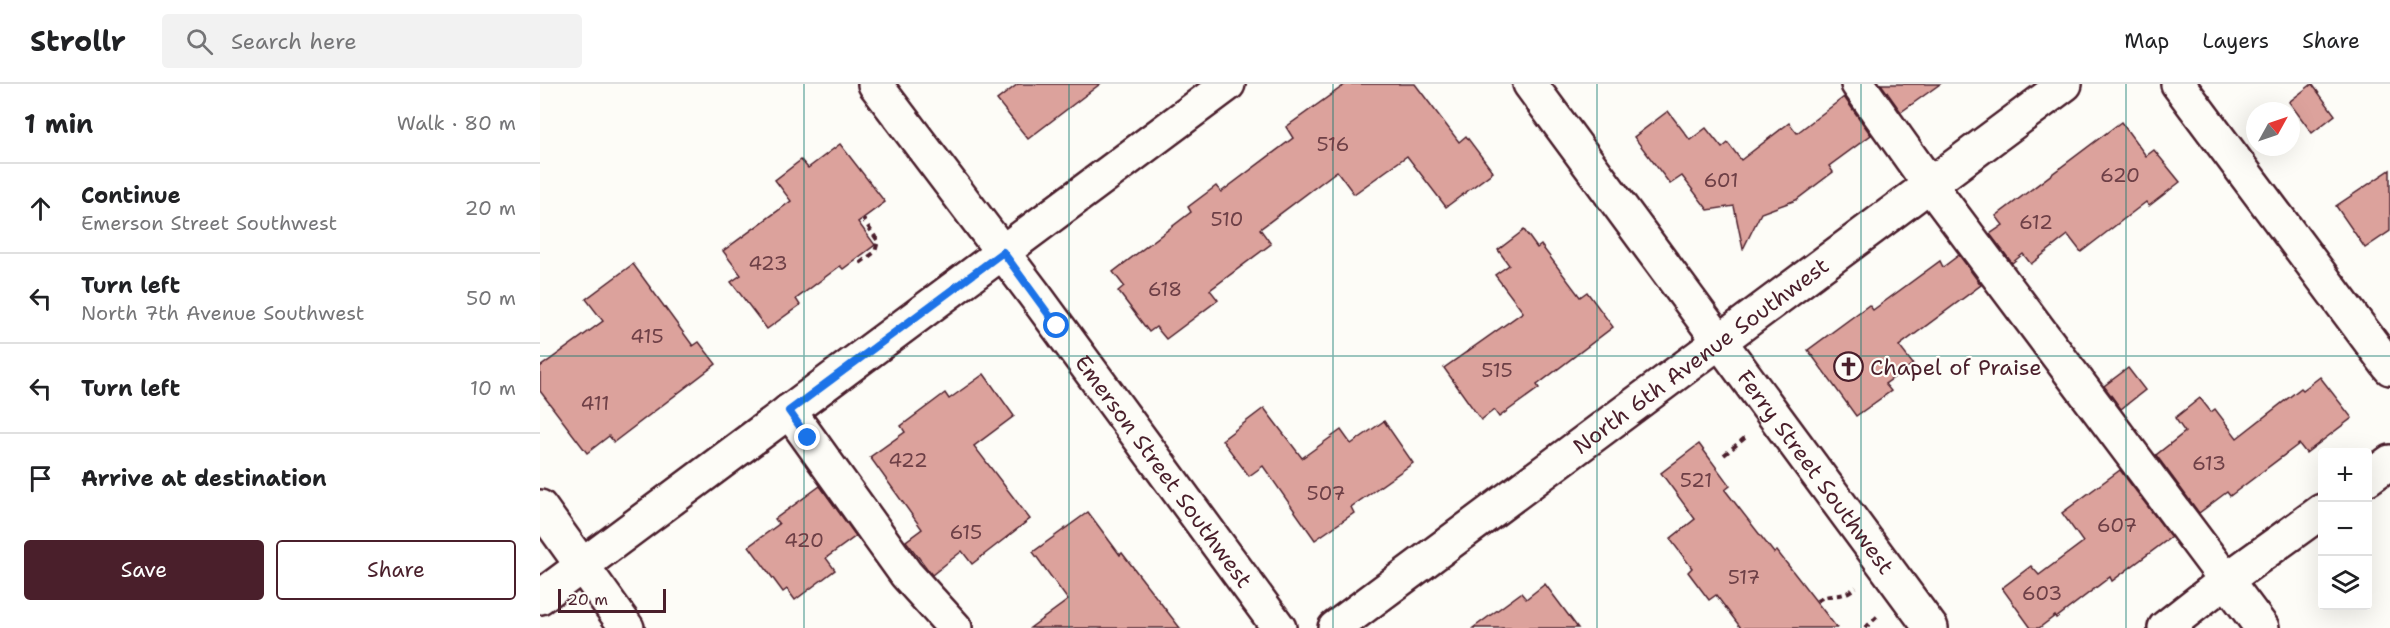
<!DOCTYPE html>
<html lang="en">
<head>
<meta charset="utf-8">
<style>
	body { margin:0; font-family:"Shantell Sans",sans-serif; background:#f2f2f2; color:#202124 }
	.controls { position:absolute; right:18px; bottom:18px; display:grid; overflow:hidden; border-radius:6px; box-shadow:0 6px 24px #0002 }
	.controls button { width:54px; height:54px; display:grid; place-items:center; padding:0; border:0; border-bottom:2px solid #e0e0e0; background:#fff; color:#202124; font:30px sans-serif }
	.compass { position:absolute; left:1706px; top:18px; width:54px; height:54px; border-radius:50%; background:#fff; box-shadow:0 6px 24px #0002; rotate:50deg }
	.scale { position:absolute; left:18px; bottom:15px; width:108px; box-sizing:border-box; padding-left:6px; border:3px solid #4a1f2b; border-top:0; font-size:16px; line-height:21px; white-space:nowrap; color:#4a1f2b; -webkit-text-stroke:4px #fdfcf7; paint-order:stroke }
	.stop { position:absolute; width:18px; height:18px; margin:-14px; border:4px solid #1a73e8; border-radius:50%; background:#fff }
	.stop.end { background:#1a73e8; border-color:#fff; box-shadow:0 2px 6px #0008 }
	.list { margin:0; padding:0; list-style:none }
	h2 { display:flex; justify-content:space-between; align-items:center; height:78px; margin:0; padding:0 24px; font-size:26px }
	h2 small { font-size:20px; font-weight:400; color:#757577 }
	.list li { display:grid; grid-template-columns:39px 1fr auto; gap:18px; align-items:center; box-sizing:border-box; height:90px; padding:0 24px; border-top:2px solid #e0e0e0 }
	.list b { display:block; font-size:22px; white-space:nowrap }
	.list p { margin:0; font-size:20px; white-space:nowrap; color:#757577 }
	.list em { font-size:20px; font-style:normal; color:#757577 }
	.actions { display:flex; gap:12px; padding:18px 24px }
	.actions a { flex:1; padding:14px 0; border:2px solid #4a1f2b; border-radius:6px; text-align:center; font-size:21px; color:#4a1f2b }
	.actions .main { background:#4a1f2b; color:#fff }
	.icon { flex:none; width:33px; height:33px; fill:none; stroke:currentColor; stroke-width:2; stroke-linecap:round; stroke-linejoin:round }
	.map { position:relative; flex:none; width:1850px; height:544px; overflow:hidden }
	header { display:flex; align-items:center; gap:36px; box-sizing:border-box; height:84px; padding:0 30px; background:#fff; border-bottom:2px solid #e0e0e0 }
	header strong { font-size:28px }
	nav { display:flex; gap:33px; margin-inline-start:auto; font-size:21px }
	.search { width:420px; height:54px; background:#f2f2f2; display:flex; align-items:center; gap:15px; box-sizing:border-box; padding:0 21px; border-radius:6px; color:#757577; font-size:22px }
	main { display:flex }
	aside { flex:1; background:#fff }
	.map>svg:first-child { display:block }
	.building { fill:#dca29c; stroke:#4a1f2b; stroke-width:1.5 }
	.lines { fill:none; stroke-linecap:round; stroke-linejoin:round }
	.minor-casing { stroke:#4a1f2b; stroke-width:38 }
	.path { stroke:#4a1f2b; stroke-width:4; stroke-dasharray:6 4.5; stroke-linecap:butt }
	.minor { stroke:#fdfcf7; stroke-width:33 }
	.route { stroke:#1a73e8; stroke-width:8 }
	.grid { fill:none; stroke:#0f766e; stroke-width:1.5; stroke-opacity:0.55 }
	.labels { text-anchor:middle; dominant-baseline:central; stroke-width:4.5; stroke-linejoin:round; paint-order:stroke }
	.number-label { font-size:20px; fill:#6e4047 }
	.street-label { font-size:22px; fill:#4a1f2b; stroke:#fdfcf7 }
	.poi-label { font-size:22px; fill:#4a1f2b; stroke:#fdfcf7; text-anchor:start }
</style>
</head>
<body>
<header>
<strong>Strollr</strong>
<div class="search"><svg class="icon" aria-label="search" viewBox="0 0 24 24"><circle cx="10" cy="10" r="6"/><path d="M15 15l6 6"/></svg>Search here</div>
<nav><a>Map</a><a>Layers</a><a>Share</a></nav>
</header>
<main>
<aside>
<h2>1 min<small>Walk · 80 m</small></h2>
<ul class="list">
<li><svg class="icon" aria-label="ahead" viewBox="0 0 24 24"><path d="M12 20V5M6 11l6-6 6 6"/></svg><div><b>Continue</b><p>Emerson Street Southwest</p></div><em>20 m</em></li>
<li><svg class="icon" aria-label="left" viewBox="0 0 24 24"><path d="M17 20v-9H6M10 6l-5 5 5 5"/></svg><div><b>Turn left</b><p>North 7th Avenue Southwest</p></div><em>50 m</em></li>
<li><svg class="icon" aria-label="left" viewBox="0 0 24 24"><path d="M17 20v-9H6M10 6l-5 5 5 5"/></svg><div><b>Turn left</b></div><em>10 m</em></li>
<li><svg class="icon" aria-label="arrive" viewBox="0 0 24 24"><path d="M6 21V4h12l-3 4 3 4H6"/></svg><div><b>Arrive at destination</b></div></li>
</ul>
<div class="actions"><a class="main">Save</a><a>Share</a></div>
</aside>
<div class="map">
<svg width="1850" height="544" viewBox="0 0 1850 544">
	<rect width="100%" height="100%" fill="#fdfcf7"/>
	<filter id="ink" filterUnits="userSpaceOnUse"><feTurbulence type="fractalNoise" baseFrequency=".0167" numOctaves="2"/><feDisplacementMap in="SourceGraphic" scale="12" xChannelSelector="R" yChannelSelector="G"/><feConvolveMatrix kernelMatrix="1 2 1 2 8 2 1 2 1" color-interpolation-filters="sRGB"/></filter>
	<g filter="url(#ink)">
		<g class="building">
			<polygon points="478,0 560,0 488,55 457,16"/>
			<polygon points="806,0 875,0 919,58 926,52 953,88 906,123 867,72 814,110 797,87 720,145 731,160 670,206 678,216 626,255 616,243 609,248 578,207 584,202 573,188 651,128 648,123 676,102 681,108 753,54 746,43"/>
			<polygon points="1341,0 1400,0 1361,28"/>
			<polygon points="1772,0 1795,31 1772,49 1749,18"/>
			<polygon points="1304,13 1331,51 1289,82 1293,88 1256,116 1221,129 1203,165 1194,122 1168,126 1142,92 1130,100 1094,53 1128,27 1150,56 1166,44 1182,64 1188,59 1201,76 1249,39 1257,49"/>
			<polygon points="1581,38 1606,72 1614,66 1640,98 1609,122 1606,118 1541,168 1528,151 1491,180 1483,170 1472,179 1450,150 1463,141 1456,132"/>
			<polygon points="300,60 345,118 318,138 335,161 303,185 300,182 256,215 260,221 227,245 191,198 201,191 183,167 251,117 235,96 261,76 268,84"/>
			<polygon points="1850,86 1850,147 1825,164 1796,122"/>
			<polygon points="984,146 997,164 1001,161 1040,213 1047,208 1073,243 997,301 999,304 959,333 954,326 941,336 904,284 983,228 955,191 969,181 958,166"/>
			<polygon points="1419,171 1441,201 1359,262 1373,280 1345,300 1351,307 1316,332 1268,266 1329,221 1333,226 1400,177 1403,183"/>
			<polygon points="93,180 153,262 159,258 176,280 74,358 69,352 47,369 0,307 0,283 63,237 46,215"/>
			<polygon points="1588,284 1605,306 1581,325 1564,302"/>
			<polygon points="444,290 474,332 434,362 490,435 432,480 422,467 392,491 366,457 382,445 330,373 365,348 361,342 405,309 409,315"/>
			<polygon points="1780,293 1812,334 1766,369 1759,360 1690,412 1687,408 1659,429 1616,371 1645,348 1635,334 1660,314 1671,328 1675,325 1697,354 1761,304 1763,306"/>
			<polygon points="724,324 762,374 801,346 811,360 844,337 873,379 811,423 814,429 775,456 723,382 709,392 682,356"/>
			<polygon points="1159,360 1190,402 1185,406 1234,469 1237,467 1297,544 1201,544 1176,511 1169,516 1148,488 1152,484 1130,455 1155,435 1121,389"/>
			<polygon points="1580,386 1631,453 1572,497 1570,493 1516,534 1515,532 1499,544 1491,544 1462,504 1491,482 1499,491 1543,458 1522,429"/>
			<polygon points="280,402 316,452 286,474 295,486 255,516 247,505 243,508 209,462 239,440 235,435"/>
			<polygon points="548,428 580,471 582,469 640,544 490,544 528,516 493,468"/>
			<polygon points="1005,500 1038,544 933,544 981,509 986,515"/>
		</g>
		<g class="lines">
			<defs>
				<g id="minor">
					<path id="s1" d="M 335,0 L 494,210 L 739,544"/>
					<path id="s2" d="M 990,0 L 1391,544"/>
					<polyline points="1318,0 1390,101 1722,544"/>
					<polyline points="1638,0 1850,284"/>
					<polyline points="249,327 366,490 415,544"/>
					<polyline points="1828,394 1850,378"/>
					<polyline points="0,423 87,544"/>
					<polyline points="0,513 688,0"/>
					<path id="s3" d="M 795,544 L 1525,0"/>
					<polyline points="1625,544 1685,497 1782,427"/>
				</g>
			</defs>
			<use href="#minor" class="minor-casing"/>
			<g class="path">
				<polyline points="320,179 335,168 338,157 323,135"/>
				<polyline points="1184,371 1206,353"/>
				<path d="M 1277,517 C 1291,507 1299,517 1316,503"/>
				<polyline points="1325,544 1338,532"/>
			</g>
			<use href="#minor" class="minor"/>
		</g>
	</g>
	<g class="lines" filter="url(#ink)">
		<polyline class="route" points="268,354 249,327 463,168 517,242"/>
	</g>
	<path class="grid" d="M 264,0 L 264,544M 529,0 L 529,544M 793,0 L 793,544M 1057,0 L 1057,544M 1321,0 L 1321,544M 1586,0 L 1586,544M 0,272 L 1850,272"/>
	<defs>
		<symbol id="church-ring" viewBox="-11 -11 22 22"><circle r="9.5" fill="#fdfcf7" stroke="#4a1f2b" stroke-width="1.5"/><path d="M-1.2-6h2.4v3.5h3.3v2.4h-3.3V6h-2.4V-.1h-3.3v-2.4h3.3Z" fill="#4a1f2b"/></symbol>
	</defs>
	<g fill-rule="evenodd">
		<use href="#church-ring" x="1292" y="266" width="33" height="33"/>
	</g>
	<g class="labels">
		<g class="number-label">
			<text x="793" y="60">516</text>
			<text x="1580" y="91">620</text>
			<text x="1181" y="96">601</text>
			<text x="687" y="135">510</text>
			<text x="1496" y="138">612</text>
			<text x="228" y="179">423</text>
			<text x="625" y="205">618</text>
			<text x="107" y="252">415</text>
			<text x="957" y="286">515</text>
			<text x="55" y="319">411</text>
			<text x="368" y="376">422</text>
			<text x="1669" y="379">613</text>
			<text x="1156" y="396">521</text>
			<text x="786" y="409">507</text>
			<text x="1577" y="441">607</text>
			<text x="426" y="448">615</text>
			<text x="264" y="456">420</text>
			<text x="1204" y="493">517</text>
			<text x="1502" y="509">603</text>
		</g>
		<g class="street-label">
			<text stroke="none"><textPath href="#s3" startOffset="456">North 6th Avenue Southwest</textPath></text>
			<text stroke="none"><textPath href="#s1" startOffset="483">Emerson Street Southwest</textPath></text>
			<text stroke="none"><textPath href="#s2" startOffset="482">Ferry Street Southwest</textPath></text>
		</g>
		<g class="poi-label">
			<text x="1330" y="283">Chapel of Praise</text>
		</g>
	</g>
</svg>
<div class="controls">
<button>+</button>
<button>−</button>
<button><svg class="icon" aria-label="layers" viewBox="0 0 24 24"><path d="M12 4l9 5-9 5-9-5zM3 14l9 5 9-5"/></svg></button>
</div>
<svg class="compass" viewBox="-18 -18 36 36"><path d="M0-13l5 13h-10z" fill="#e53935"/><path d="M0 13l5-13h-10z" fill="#757577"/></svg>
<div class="scale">20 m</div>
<div class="stop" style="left:517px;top:242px"></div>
<div class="stop end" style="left:268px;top:354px"></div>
</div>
</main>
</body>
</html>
